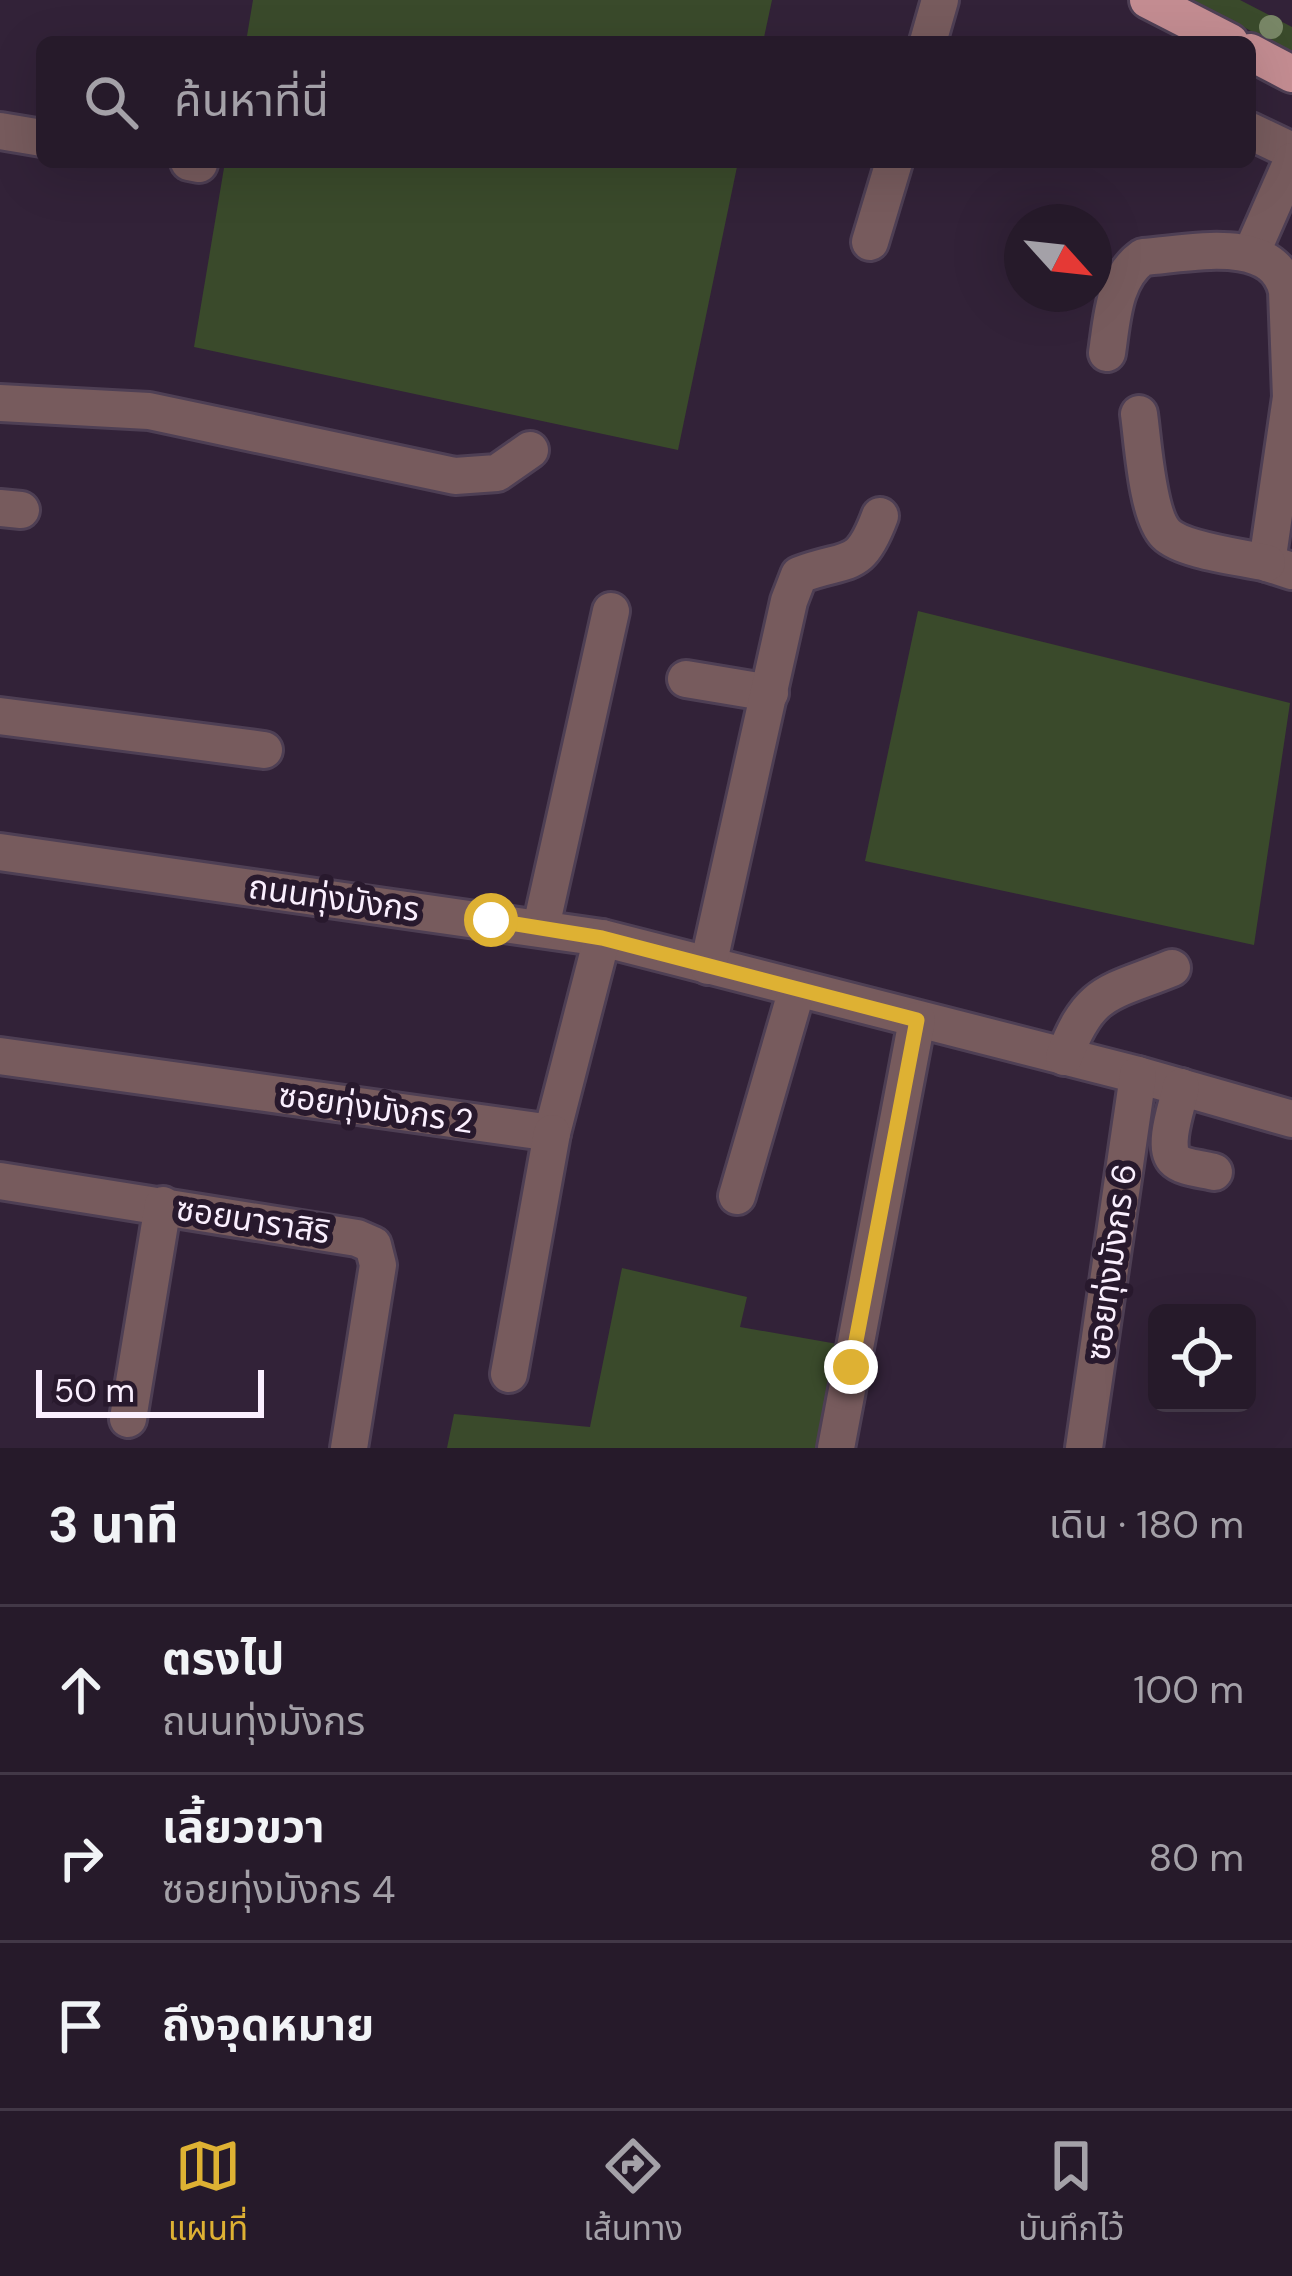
<!DOCTYPE html>
<html lang="th">
<head>
<meta charset="utf-8">
<style>
	body { margin:0; font-family:"DM Sans","Noto Sans Thai",sans-serif; background:#2e2332; color:#f1f3f6 }
	.controls { position:absolute; right:36px; bottom:36px; display:grid; overflow:hidden; border-radius:18px; box-shadow:0 12px 48px #0002 }
	.controls button { width:108px; height:108px; display:grid; place-items:center; padding:0; border:0; border-bottom:3px solid #423847; background:#261a2a; color:#f1f3f6; font:60px sans-serif }
	.compass { position:absolute; left:1004px; top:204px; width:108px; height:108px; border-radius:50%; background:#261a2a; box-shadow:0 12px 48px #0002; rotate:117deg }
	.scale { position:absolute; left:36px; bottom:30px; width:228px; box-sizing:border-box; padding-left:12px; border:6px solid #faeffe; border-top:0; font-size:33px; line-height:42px; white-space:nowrap; color:#faeffe; -webkit-text-stroke:9px #28192d; paint-order:stroke }
	.stop { position:absolute; width:36px; height:36px; margin:-27px; border:9px solid #deb133; border-radius:50%; background:#fff }
	.stop.end { background:#deb133; border-color:#fff; box-shadow:0 3px 12px #0008 }
	.list { margin:0; padding:0; list-style:none }
	h2 { display:flex; justify-content:space-between; align-items:center; height:156px; margin:0; padding:0 48px; font-size:51px }
	h2 small { font-size:39px; font-weight:400; color:#a4a1a8 }
	.list li { display:grid; grid-template-columns:78px 1fr auto; gap:36px; align-items:center; box-sizing:border-box; height:168px; padding:0 48px; border-top:3px solid #423847 }
	.list b { display:block; font-size:45px; white-space:nowrap }
	.list p { margin:0; font-size:39px; white-space:nowrap; color:#a4a1a8 }
	.list em { font-size:39px; font-style:normal; color:#a4a1a8 }
	.icon { flex:none; width:66px; height:66px; fill:none; stroke:currentColor; stroke-width:2; stroke-linecap:round; stroke-linejoin:round }
	.map { position:relative; flex:none; width:1292px; height:1448px; overflow:hidden }
	.search { position:absolute; background:#261a2a; box-shadow:0 12px 48px #0002; left:36px; right:36px; top:36px; height:132px; display:flex; align-items:center; gap:30px; box-sizing:border-box; padding:0 42px; border-radius:18px; color:#a4a1a8; font-size:45px }
	.sheet { height:660px; background:#261a2a }
	nav { display:flex; justify-content:space-around; align-items:center; box-sizing:border-box; height:168px; border-top:3px solid #423847; background:#261a2a; font-size:33px; color:#a4a1a8 }
	nav a { display:grid; justify-items:center; gap:6px }
	nav .on { color:#deb133 }
	.map>svg:first-child { display:block }
	.green { fill:#3a4a2b }
	.lines { fill:none; stroke-linecap:round; stroke-linejoin:round }
	.minor-casing { stroke:#4e3f54; stroke-width:42 }
	.major-casing { stroke:#4e3f54; stroke-width:42 }
	.minor { stroke:#775b5d; stroke-width:36 }
	.major { stroke:#c38c91; stroke-width:36 }
	.tree { fill:#788666 }
	.route { stroke:#deb133; stroke-width:15 }
	.labels { text-anchor:middle; dominant-baseline:central; stroke-width:12; stroke-linejoin:round; paint-order:stroke }
	.street-label { font-size:33px; fill:#faeffe; stroke:#28192d }
</style>
</head>
<body>
<div class="map">
<svg width="1292" height="1448" viewBox="0 0 1292 1448">
	<rect width="100%" height="100%" fill="#322238"/>
	<g class="green">
		<polygon points="253,0 772,0 763,42 246,42"/>
		<polygon points="1191,0 1240,0 1292,27 1292,52"/>
		<polygon points="225,162 738,162 678,450 194,347"/>
		<polygon points="918,611 1290,703 1254,945 865,861"/>
		<polygon points="622,1268 747,1297 740,1327 849,1346 827,1448 447,1448 454,1414 590,1427"/>
	</g>
	<g class="lines">
		<defs>
			<g id="minor">
				<polyline points="928,42 940,0"/>
				<polyline points="0,131 42,138"/>
				<polyline points="1250,131 1292,151"/>
				<polyline points="189,162 199,164"/>
				<polyline points="870,242 894,162"/>
				<polyline points="1251,254 1292,161"/>
				<path d="M 1107,353 C 1112,320 1113,278 1143,257 C 1188,254 1274,233 1287,291 L 1291,397 L 1267,563 L 1292,571"/>
				<polyline points="0,403 149,411 455,476 497,473 530,450"/>
				<path d="M 1139,414 C 1143,442 1147,515 1166,534 C 1183,551 1242,557 1267,563"/>
				<polyline points="0,508 21,510"/>
				<polyline points="686,679 770,693"/>
				<polyline points="0,716 264,750"/>
				<polyline points="0,852 602,938 1138,1075 1292,1119"/>
				<polyline points="541,927 611,611"/>
				<path d="M 708,966 L 789,601 L 799,575 C 849,556 859,572 880,516"/>
				<polyline points="0,1056 552,1133 602,938"/>
				<path d="M 1064,1057 C 1090,989 1108,994 1172,968"/>
				<path d="M 1181,1087 C 1178,1104 1162,1145 1174,1159 C 1182,1168 1203,1169 1214,1172"/>
				<polyline points="0,1181 357,1238 373,1245 378,1265 349,1448"/>
				<polyline points="737,1196 797,989"/>
				<polyline points="509,1374 552,1133"/>
				<polyline points="128,1419 163,1205"/>
				<polyline points="836,1448 917,1020"/>
				<polyline points="1084,1448 1138,1075"/>
			</g>
			<g id="major">
				<polyline points="1148,0 1230,42"/>
				<polyline points="1250,52 1292,74"/>
			</g>
		</defs>
		<use href="#minor" class="minor-casing"/>
		<use href="#major" class="major-casing"/>
		<use href="#minor" class="minor"/>
		<use href="#major" class="major"/>
	</g>
	<circle class="tree" cx="1271" cy="27" r="12"/>
	<g class="lines">
		<polyline class="route" points="491,920 602,938 917,1020 851,1367"/>
	</g>
	<g class="labels">
		<g class="street-label">
			<text transform="translate(334 898) rotate(8)">ถนนทุ่งมังกร</text>
			<text transform="translate(376 1108) rotate(8)">ซอยทุ่งมังกร 2</text>
			<text transform="translate(253 1220) rotate(9)">ซอยนาราสิริ</text>
			<text transform="translate(1111 1262) rotate(-82)">ซอยทุ่งมังกร 6</text>
		</g>
	</g>
</svg>
<div class="controls">
<button><svg class="icon" aria-label="locate" viewBox="0 0 24 24"><circle cx="12" cy="12" r="6"/><path d="M12 2v4M12 18v4M2 12h4M18 12h4"/></svg></button>
</div>
<svg class="compass" viewBox="-18 -18 36 36"><path d="M0-13l5 13h-10z" fill="#e53935"/><path d="M0 13l5-13h-10z" fill="#a4a1a8"/></svg>
<div class="scale">50 m</div>
<div class="stop" style="left:491px;top:920px"></div>
<div class="stop end" style="left:851px;top:1367px"></div>
<div class="search"><svg class="icon" aria-label="search" viewBox="0 0 24 24"><circle cx="10" cy="10" r="6"/><path d="M15 15l6 6"/></svg>ค้นหาที่นี่</div>
</div>
<section class="sheet">
<h2>3 นาที<small>เดิน · 180 m</small></h2>
<ul class="list">
<li><svg class="icon" aria-label="ahead" viewBox="0 0 24 24"><path d="M12 20V5M6 11l6-6 6 6"/></svg><div><b>ตรงไป</b><p>ถนนทุ่งมังกร</p></div><em>100 m</em></li>
<li><svg class="icon" aria-label="right" viewBox="0 0 24 24"><path d="M7 20v-9h11M14 6l5 5-5 5"/></svg><div><b>เลี้ยวขวา</b><p>ซอยทุ่งมังกร 4</p></div><em>80 m</em></li>
<li><svg class="icon" aria-label="arrive" viewBox="0 0 24 24"><path d="M6 21V4h12l-3 4 3 4H6"/></svg><div><b>ถึงจุดหมาย</b></div></li>
</ul>
</section>
<nav>
<a class="on"><svg class="icon" aria-label="map" viewBox="0 0 24 24"><path d="M3 6l6-2 6 2 6-2v14l-6 2-6-2-6 2zM9 4v14M15 6v14"/></svg>แผนที่</a>
<a><svg class="icon" aria-label="directions" viewBox="0 0 24 24"><path d="M12 3l9 9-9 9-9-9zM9 14v-3h6M13 9l2 2-2 2"/></svg>เส้นทาง</a>
<a><svg class="icon" aria-label="saved" viewBox="0 0 24 24"><path d="M7 4h10v16l-5-4-5 4z"/></svg>บันทึกไว้</a>
</nav>
</body>
</html>
